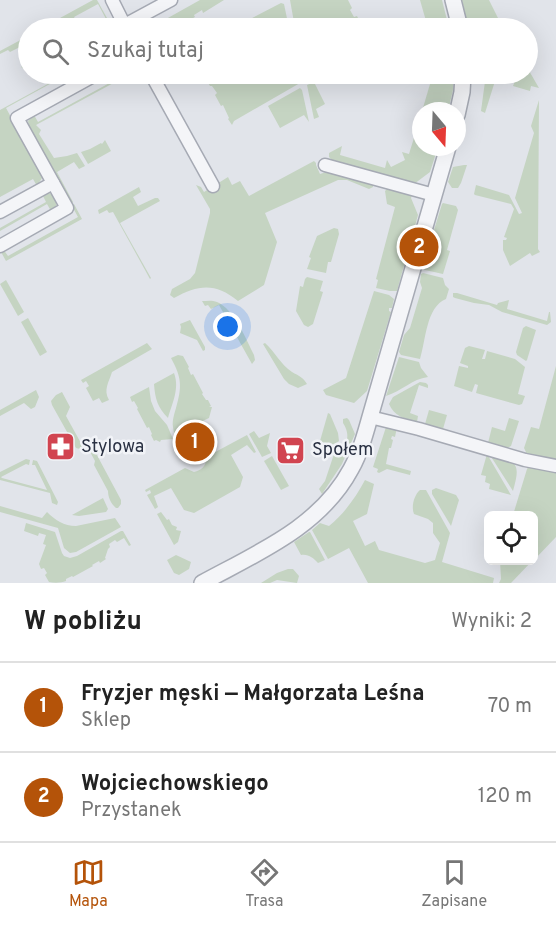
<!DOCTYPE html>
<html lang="pl">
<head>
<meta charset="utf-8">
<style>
	body { margin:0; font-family:Overpass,sans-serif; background:#f2f2f2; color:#222 }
	.controls { position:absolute; right:18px; bottom:18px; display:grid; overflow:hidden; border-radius:9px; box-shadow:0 6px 24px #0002 }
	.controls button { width:54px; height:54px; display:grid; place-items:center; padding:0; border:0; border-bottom:2px solid #e0e0e0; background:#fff; color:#222; font:30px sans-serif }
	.compass { position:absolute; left:412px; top:102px; width:54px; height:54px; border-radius:50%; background:#fff; box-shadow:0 6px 24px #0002; rotate:161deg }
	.you { position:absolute; left:228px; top:327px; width:21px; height:21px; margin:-15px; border:4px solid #fff; border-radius:50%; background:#1a73e8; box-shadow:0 0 0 9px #1a73e833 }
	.badge { display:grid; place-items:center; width:39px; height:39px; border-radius:50%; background:#b45309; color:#fff; font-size:20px; font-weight:700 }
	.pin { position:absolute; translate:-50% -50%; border:3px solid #fff; box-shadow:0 2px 6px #0006 }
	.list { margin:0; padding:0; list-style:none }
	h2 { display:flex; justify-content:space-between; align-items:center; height:78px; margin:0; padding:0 24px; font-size:26px }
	h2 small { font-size:20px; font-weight:400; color:#767676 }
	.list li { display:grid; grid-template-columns:39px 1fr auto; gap:18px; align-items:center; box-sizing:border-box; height:90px; padding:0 24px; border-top:2px solid #e0e0e0 }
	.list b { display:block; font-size:22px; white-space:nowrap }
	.list p { margin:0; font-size:20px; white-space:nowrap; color:#767676 }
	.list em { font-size:20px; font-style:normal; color:#767676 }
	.icon { flex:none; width:33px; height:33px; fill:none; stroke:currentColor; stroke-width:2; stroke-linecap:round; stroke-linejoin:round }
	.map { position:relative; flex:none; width:556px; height:583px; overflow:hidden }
	.search { position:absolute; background:#fff; box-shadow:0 6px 24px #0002; left:18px; right:18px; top:18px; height:66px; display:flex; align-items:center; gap:15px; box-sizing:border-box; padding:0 21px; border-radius:33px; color:#767676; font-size:22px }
	.sheet { height:258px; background:#fff }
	nav { display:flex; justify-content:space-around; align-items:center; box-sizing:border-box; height:84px; border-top:2px solid #e0e0e0; background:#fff; font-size:16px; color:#767676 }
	nav a { display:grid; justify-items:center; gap:3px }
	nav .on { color:#b45309 }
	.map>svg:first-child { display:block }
	.green { fill:#c5d4c2 }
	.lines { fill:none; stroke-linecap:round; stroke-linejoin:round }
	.minor-casing { stroke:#a6aab4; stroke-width:15 }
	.tertiary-casing { stroke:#a6aab4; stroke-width:18 }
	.minor { stroke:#f4f5f8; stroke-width:12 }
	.tertiary { stroke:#f4f5f8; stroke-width:15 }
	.labels { text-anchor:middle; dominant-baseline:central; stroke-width:5; stroke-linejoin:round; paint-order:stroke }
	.poi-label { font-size:18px; fill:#293042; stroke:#f1f3f7; text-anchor:start }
</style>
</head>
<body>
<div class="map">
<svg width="556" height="583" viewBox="0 0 556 583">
	<rect width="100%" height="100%" fill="#e1e4ea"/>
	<g class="green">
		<polygon points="93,0 97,0 107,18 107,25 108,28 102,27 99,24 106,19 98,4 74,17 80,28 77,28 72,19 63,24 60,18"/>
		<polygon points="200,0 224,0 203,13 202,10 194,15 195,17 174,28 150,28"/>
		<polygon points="290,0 348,0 352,8 350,10 354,17 357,16 363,28 295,28"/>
		<polygon points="420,0 442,0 449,28 428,28"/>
		<polygon points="462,0 489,0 503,28 468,28"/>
		<polygon points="281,3 284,4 289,28 233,28"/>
		<polygon points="28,36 28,42 23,46 28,55 28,69 24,69 21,67 28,62 20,47 10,52 8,50 0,54 0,51"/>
		<polygon points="528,69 539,88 531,86 530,91 513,86 515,81 505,78 502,83 495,81 485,113 481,111 486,74 528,74"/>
		<polygon points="66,74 68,74 6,108 41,172 42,178 37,186 33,179 0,197 0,110"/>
		<polygon points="126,74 130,74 36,125 41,130 39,134 54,158 67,156 77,153 85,166 79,169 74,162 57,172 73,202 71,204 29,128 28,121 34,115 38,122"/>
		<polygon points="203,74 298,74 300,83 234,121 232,125 228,119 229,118 223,105 221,106 215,95 217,93 212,86 210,86 204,76 206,75 204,75"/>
		<polygon points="433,74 454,74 453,90 448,111 422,111"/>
		<polygon points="314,82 325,104 316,109 319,117 314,119 307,85"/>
		<polygon points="300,88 302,90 309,122 304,115 280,128 268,106"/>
		<polygon points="539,100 538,249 540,252 532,256 530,253 510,266 503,250 503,240 506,240 507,238 504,237 514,209 511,204 475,195 474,194 476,185 509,195 519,214 522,213 515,198 534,133 531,126"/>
		<polygon points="421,115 421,147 438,147 430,172 414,184 332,160 329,157 329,153 342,146 340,155 385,168 387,160 391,167 405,160 402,152 409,154"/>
		<polygon points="105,140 111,151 88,164 81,152 90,149 101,143 102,144"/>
		<path d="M 314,161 L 316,163 L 316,165 L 320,174 L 326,172 L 373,184 L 373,187 L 369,189 L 347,180 L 338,180 L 265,213 L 277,242 L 264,285 L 238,301 C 215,282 198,285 174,298 L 170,295 L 172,289 L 190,279 L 195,273 L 210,213 L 210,209 L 196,185 L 201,187 L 204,192 L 228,177 L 232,185 L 240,181 L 249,196 Z"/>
		<polygon points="464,165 467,165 461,183 458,188 452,188 448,182 453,167"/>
		<polygon points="139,187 141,192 133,197 138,206 155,198 158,198 160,201 120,223 151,278 150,279 113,212 109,213 107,210 99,214 98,210"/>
		<polygon points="388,188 412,195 411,198 418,215 397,291 390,291 376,288 378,280 376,279 395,207 387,204 385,191"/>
		<polygon points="47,192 53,195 57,201 56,206 51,211 47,204 0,231 0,228 46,202 42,194"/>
		<polygon points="443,203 456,206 458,210 447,250 450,251 443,274 425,270 423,268 428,251 433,252 435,245 430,243 442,204"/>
		<polygon points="74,204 82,219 6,261 1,252 3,249 8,256 78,217 72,206"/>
		<polygon points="334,228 338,229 339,234 331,262 328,262 326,273 307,269 311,258 309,257 317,236"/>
		<path d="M 423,273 L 443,278 L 445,285 L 449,289 L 446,299 C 426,307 426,340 420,359 L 401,355 L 399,352 L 404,335 L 410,328 L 422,288 L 420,282 L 421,274 Z"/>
		<polygon points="307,277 323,281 320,291 323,292 313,324 308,327 304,325 296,311 300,286 303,287 305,279"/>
		<polygon points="6,280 24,312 18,316 0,284"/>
		<polygon points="374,291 389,295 394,299 392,308 389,308 389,311 391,312 367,391 354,403 326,395 323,390 346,378"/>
		<polygon points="453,293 457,293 497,305 498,303 509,300 507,309 547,321 549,312 550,312 551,322 547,325 502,312 489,305 474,303 455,298 453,297"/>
		<path d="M 202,301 C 207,301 212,300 217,302 C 234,309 246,339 254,355 L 255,360 L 252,364 L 219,305 L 211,309 L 208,305 L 205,306 Z"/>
		<polygon points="28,318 47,352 40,356 21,322"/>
		<polygon points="190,320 205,347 205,350 203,351 197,340 180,333 181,327 180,324"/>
		<polygon points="526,326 536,330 527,360 526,361 517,355 516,352 523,328"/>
		<path d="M 147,343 L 152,349 L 112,372 C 109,382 103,390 109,400 L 102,403 L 99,398 L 93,401 L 86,388 L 89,386 L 86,381 L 83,383 L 81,380 Z"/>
		<path d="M 265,343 C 275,352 281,365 292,372 C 299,376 303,377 307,384 L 298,388 L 289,384 L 284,379 L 263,344 Z"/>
		<polygon points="469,346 485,350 482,359 485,359 487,351 515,359 525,367 518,394 525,396 522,404 519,405 476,393 478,385 475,384 472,392 454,386 459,366 468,368 468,366 460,363 465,348"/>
		<path d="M 178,355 L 183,356 L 189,367 L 188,368 L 191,375 L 193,374 L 203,393 L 202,394 L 206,400 L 208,400 L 211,406 L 209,407 L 212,407 L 209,418 L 190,427 L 191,430 L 184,434 L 187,441 L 185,442 L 190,451 L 184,454 C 180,445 174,437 173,427 C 172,421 174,415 176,408 C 182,387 182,378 171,358 Z"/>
		<path d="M 399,357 L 419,362 L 421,368 L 428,377 C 412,379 402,391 386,396 Z"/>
		<polygon points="556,366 556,461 527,454 524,448 531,427 539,429"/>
		<path d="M 174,373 C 180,389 172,403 168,418 C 158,408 155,399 154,384 Z"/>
		<path d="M 420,382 L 426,383 L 428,385 L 428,388 L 419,385 L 410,413 L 418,416 L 417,422 C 405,419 394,416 389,404 L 393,397 Z"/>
		<polygon points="149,387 151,401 155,411 167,425 173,439 161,440 160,442 156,440 154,441 151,435 152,434 149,427 147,428 137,409 138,408 134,401 132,402 130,397"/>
		<polygon points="36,390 39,397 35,407 31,409 24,403 0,416 0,410"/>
		<path d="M 62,392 L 70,407 L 66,416 L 82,445 L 91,444 L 121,500 L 121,504 L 118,508 L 116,508 C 111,504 108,497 108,491 L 94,465 L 95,461 L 88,448 L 84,447 L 80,449 L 76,448 L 52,405 L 51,401 L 56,395 Z"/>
		<polygon points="429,410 447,415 443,429 425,424"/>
		<path d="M 328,413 L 330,414 L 338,433 L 339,441 C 333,447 326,444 320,441 Z"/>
		<path d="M 347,418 L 349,420 L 355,434 L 342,464 L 322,494 L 319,489 L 325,481 L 334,454 C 348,448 351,435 343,423 L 343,419 Z"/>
		<polygon points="509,418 519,421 511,446 507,448 488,443 492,427 505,431"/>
		<polygon points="390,426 397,427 395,437 392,436 391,439 393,440 391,448 389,448 386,464 411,471 410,475 387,469 379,473 377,472 378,469 373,467 386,427 389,428"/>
		<polygon points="254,431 259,438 270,433 267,446 271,453 262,457 249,434"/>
		<path d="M 247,435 L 256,452 L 254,453 L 247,445 L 231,455 L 243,477 L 240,487 L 194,513 L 184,510 L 171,488 L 154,496 L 158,507 L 155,509 L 147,495 L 151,493 L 150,490 L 146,492 L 145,490 L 185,468 L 194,472 C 202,470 207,465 206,457 Z"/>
		<path d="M 488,452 C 515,462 522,460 513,491 Z"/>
		<polygon points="487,454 511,495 489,489 490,484 485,482 486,476 481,475"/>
		<polygon points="272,456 289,486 281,490 264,461"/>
		<polygon points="26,459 30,460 29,465 26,464 1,477 2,478 47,490 35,465 32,465 33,460 37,461 58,502 57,505 52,503 50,493 0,480 0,472"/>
		<polygon points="529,466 556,471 556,537 534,560 534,516 513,515 527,469"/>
		<path d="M 365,480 L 374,484 L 367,514 L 353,521 L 365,546 L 375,541 L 379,550 L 425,563 L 435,560 L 440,543 L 433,533 L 433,523 L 428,519 L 414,514 C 411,507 414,495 420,490 L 426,490 L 450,533 L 442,562 L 494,578 L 493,583 L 368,583 L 349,548 L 328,559 L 312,530 L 320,523 L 329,526 C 344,514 356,497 365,480 Z"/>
		<polygon points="436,488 456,495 459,500 451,526 432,494 432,490"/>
		<polygon points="103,498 108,509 106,512 79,516 72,515"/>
		<path d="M 0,506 L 42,518 L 47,512 C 55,520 64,526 76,526 L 115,518 L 121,527 L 76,552 L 70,553 L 64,548 L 58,528 L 0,512 Z"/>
		<polygon points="161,512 167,520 169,519 172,525 177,527 176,530 181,531 178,542 174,545 157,514"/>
		<path d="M 26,523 L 55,532 L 62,553 L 64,556 L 70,558 L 77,556 L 121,531 L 123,531 L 131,545 L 129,546 L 124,538 L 117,542 L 115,540 L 109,544 L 110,547 L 108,549 L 105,558 L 106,559 L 100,563 L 99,561 L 92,565 L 93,566 L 73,577 L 72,576 L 66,579 L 66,581 C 61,583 54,583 49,582 L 45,575 L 47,573 L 44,568 L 41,569 L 39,564 L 46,545 L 43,544 L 46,535 L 39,533 L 38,536 L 24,531 Z"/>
		<path d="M 309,532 L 310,532 L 325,560 L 318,563 C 313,558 309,554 301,555 L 294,542 Z"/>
		<polygon points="176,555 191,562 189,569 179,575 174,573 167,560"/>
		<polygon points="533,560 511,583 499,583 501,579 500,561"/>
		<polygon points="288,569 293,569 299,576 297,583 277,580 270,583 261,583 277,573"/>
	</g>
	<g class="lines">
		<defs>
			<g id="minor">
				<polyline points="112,0 126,28"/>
				<polyline points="119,28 171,0"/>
				<polyline points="151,74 213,186"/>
				<polyline points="325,165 434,195"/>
				<polyline points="0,212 53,183"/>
				<polyline points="0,246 67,208 17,118 97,74"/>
				<polyline points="370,417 419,429 525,460 556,466"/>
			</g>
			<g id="tertiary">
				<polyline points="453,0 460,28"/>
				<polyline points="457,115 462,92 463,74"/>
				<path d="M 202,583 C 257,553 320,527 351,469 C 360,453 365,435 370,417 L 448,147"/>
			</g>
		</defs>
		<use href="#minor" class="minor-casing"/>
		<use href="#tertiary" class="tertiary-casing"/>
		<use href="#minor" class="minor"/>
		<use href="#tertiary" class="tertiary"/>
	</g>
	<defs>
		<symbol id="pharmacy-square" viewBox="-11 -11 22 22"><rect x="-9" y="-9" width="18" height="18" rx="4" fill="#d14450" stroke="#f1f3f7"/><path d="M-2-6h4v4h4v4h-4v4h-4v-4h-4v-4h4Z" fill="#fff"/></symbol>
		<symbol id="supermarket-square" viewBox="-11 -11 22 22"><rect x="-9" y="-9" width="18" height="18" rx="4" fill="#d14450" stroke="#f1f3f7"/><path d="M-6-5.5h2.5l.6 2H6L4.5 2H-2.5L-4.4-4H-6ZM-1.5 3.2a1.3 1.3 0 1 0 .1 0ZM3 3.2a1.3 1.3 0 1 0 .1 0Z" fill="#fff"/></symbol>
	</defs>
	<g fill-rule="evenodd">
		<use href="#pharmacy-square" x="44" y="430" width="33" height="33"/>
		<use href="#supermarket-square" x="274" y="434" width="33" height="33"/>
	</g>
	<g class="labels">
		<g class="poi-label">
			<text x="81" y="447">Stylowa</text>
			<text x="312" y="450">Społem</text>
		</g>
	</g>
</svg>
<div class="controls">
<button><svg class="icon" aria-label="locate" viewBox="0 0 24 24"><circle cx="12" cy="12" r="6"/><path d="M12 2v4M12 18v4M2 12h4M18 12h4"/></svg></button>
</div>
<svg class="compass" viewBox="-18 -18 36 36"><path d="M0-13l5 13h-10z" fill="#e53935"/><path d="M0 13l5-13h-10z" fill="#767676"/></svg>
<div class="you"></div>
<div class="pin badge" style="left:195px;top:442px">1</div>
<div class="pin badge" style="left:419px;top:247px">2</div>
<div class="search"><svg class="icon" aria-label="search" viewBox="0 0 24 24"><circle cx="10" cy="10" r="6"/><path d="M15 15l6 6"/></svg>Szukaj tutaj</div>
</div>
<section class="sheet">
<h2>W pobliżu<small>Wyniki: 2</small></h2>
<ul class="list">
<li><span class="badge">1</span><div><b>Fryzjer męski — Małgorzata Leśna</b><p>Sklep</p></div><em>70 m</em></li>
<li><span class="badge">2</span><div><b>Wojciechowskiego</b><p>Przystanek</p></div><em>120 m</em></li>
</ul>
</section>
<nav>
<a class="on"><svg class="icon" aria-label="map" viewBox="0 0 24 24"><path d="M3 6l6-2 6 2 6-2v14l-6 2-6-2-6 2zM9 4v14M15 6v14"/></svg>Mapa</a>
<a><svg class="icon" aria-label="directions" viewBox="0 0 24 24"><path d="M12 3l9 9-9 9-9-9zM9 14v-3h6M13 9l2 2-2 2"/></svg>Trasa</a>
<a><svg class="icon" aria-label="saved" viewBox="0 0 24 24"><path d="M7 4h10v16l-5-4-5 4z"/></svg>Zapisane</a>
</nav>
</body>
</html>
